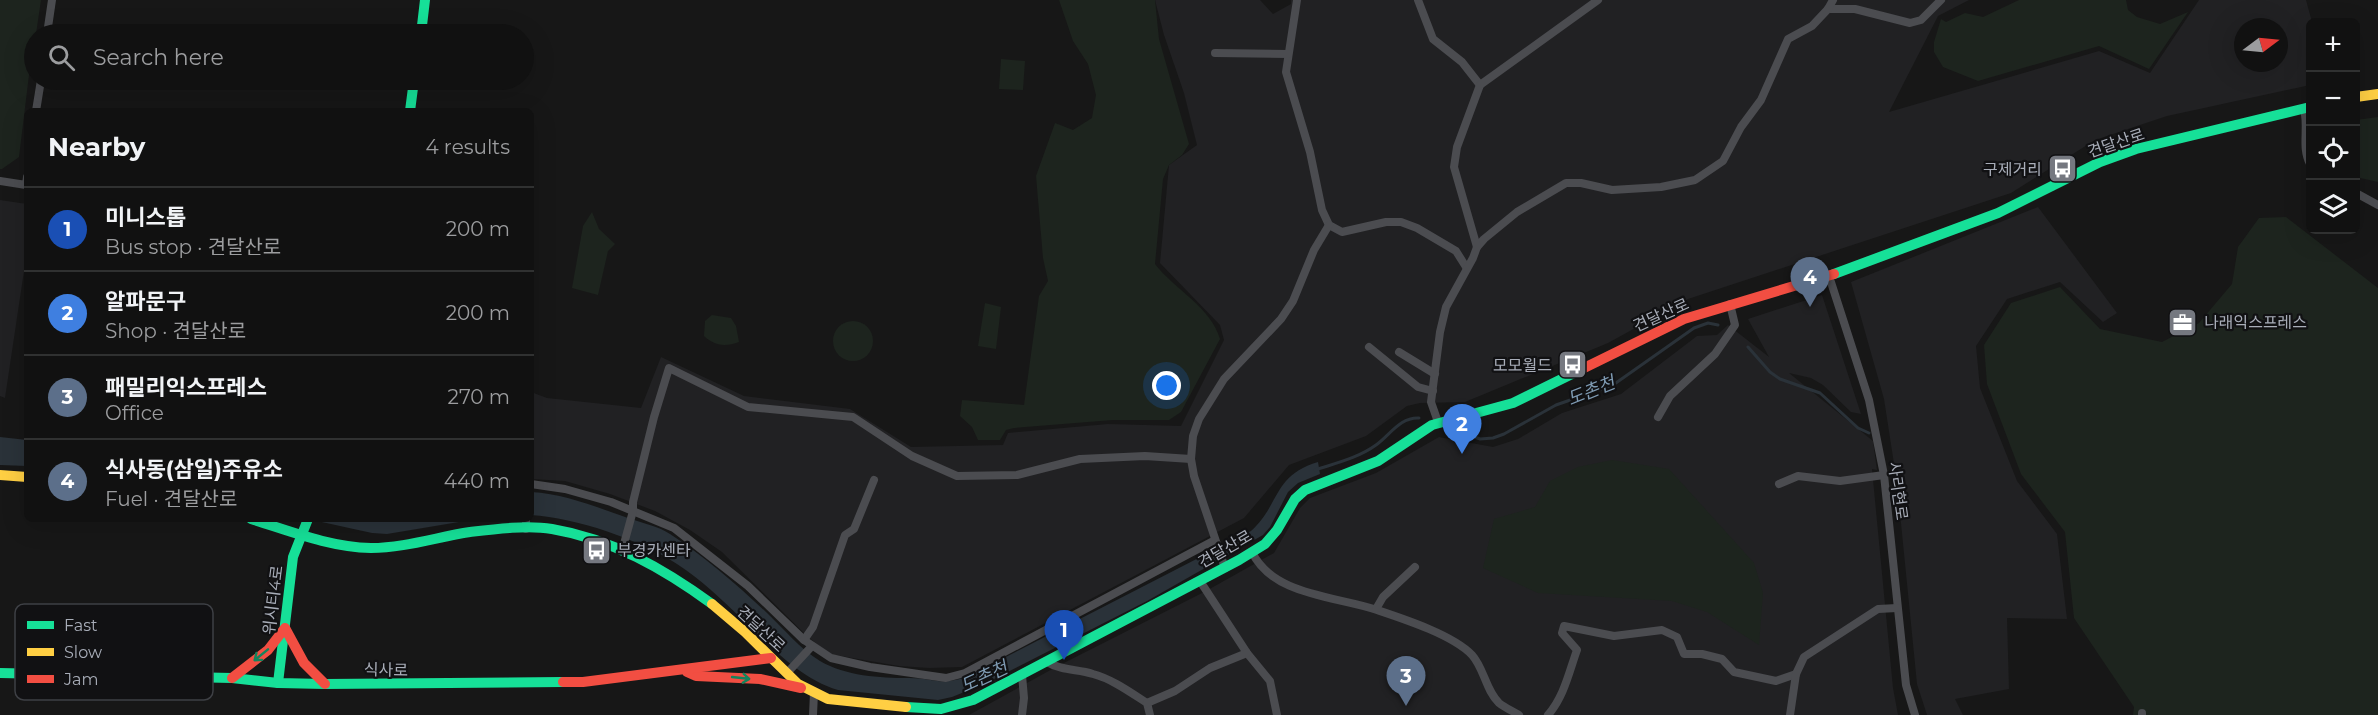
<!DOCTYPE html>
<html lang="en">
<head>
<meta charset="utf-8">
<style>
	body { margin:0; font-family:Montserrat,"Noto Sans KR",sans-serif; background:#1e1f1f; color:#f1f3f6 }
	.controls { position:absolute; right:18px; top:18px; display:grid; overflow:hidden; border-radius:9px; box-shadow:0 6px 24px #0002 }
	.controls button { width:54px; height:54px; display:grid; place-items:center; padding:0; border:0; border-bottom:2px solid #303131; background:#111; color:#f1f3f6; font:30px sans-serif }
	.compass { position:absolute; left:2234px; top:18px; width:54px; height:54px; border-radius:50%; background:#111; box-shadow:0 6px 24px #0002; rotate:74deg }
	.you { position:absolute; left:1167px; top:386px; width:21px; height:21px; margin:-15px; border:4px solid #fff; border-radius:50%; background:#1a73e8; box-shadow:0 0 0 9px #1a73e833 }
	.badge { display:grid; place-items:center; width:39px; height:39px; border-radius:50%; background:#b45309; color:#fff; font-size:20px; font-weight:700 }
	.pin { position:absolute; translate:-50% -50px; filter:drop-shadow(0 2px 3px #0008) }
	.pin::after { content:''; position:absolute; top:32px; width:21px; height:18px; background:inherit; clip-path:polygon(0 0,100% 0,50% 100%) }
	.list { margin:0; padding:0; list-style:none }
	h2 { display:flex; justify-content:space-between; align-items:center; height:78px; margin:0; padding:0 24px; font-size:26px }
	h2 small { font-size:20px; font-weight:400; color:#9c9d9f }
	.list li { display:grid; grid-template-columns:39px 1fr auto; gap:18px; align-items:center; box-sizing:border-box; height:84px; padding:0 24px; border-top:2px solid #303131 }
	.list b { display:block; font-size:22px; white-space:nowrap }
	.list p { margin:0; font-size:20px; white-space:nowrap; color:#9c9d9f }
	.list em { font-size:20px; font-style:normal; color:#9c9d9f }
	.icon { flex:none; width:33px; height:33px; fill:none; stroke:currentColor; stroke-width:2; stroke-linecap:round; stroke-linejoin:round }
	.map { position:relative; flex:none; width:2378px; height:715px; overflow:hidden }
	.search { position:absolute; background:#111; box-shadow:0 6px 24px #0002; left:24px; top:24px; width:510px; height:66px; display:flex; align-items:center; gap:15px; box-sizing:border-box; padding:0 21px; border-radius:33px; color:#9c9d9f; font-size:22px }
	.panel { position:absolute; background:#111; box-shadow:0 6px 24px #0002; left:24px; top:108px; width:510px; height:414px; border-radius:9px }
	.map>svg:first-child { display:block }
	.built { fill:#212123; fill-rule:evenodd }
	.green { fill:#1d241e }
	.water { fill:#2a3239 }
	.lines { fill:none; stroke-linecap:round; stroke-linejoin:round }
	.stream { stroke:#2a3239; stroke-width:3 }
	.street { stroke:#4b4c50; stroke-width:8 }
	.fast { stroke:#16e098; stroke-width:10 }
	.slow { stroke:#ffcf43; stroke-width:10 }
	.jam { stroke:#f24e42; stroke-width:10 }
	.oneway { stroke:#14835c }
	.labels { text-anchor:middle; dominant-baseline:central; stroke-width:4.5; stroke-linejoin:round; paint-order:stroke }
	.street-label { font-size:16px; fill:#a8adb8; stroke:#111113 }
	.poi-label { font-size:16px; fill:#a8adb8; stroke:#111113; text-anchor:end }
	.water-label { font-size:18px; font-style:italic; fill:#7f9bb3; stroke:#111113 }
	.key { fill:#111113; stroke:#3e4045; stroke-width:1.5 }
	.key-label { font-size:16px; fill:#a8adb8 }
</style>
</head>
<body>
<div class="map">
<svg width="2378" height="715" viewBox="0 0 2378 715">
	<rect width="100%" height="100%" fill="#171717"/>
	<g class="built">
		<path d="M 1155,0 L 1260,0 L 1273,14 L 1291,4 L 1291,0 L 1969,0 L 1938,16 L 1889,112 L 2099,51 L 2150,73 L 2199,0 L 2306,0 L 2312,22 L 2310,85 L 2167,116 L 2095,140 L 2011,193 L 1688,299 L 1608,343 L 1465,402 L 1420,403 L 1407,406 L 1366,436 L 1289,465 L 1244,518 L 962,667 L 929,668 L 899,666 L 829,654 L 807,636 L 722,552 L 690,530 L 655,511 L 610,494 L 565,481 L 531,479 L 531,392 L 547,398 L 641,408 L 661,357 L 744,396 L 850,409 L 911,447 L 1003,445 L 1008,433 L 1108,424 L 1181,426 L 1224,340 L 1220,325 L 1160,263 L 1169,165 L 1197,145 L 1184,93 L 1164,35 ZM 2243,27 L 2279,27 L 2279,63 L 2243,63 Z"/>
		<polygon points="0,200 27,204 27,251 5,398 0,396"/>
		<polygon points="2038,207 2117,313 2103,322 2060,282 2007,299 1976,346 1980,388 2017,481 2057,534 2067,619 2007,618 2009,689 1955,699 1963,715 1927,715 1917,684 1897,483 1884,399 1851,282"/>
		<polygon points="1822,295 1861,414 1851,412 1823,385 1811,378 1789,373 1873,441 1877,470 1872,469 1893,688 1898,715 969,715 1056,667 1206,591 1274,553 1300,508 1310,498 1376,473 1439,437 1493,447 1518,439 1562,413 1621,394 1697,336 1717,335 1728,325 1769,357 1748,319"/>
	</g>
	<g class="green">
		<polygon points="0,0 41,0 36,34 34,34 19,157 2,169 0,169"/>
		<path d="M 1059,0 L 1155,0 L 1159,39 L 1189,144 L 1182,155 L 1169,165 L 1163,179 L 1155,264 C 1175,290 1211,307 1220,339 L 1181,412 L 1169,420 L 1113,420 L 1014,428 L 1006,430 L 1000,440 L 978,440 L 972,427 L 960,416 L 962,400 L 1024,405 L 1039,296 L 1048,281 L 1043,258 L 1036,176 L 1055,123 L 1073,130 L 1092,118 L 1096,95 L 1088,64 L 1073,41 Z"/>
		<polygon points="2019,0 2126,0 2128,10 2137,17 2160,24 2188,12 2149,69 2099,46 1978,81 1943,67 1934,52 1934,42 1941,19 1946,22 1965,13 1983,17"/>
		<polygon points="1001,59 1025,61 1023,90 999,89"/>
		<polygon points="2378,117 2378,182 2356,177 2356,120"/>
		<polygon points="592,212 599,229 615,244 608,251 598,295 572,288 583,226"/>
		<polygon points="2286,217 2378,288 2378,715 2133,715 2134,707 2074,618 2065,532 2021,474 1987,384 1984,345 2011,303 2060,287 2100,329 2162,342 2199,323 2232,284 2238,247 2259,218"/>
		<polygon points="985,303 1001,307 996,349 978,346"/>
		<path d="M 712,315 L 731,318 L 736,326 L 739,342 C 725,347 715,346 704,336 L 705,321 Z"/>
		<circle cx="853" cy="341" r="20"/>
		<polygon points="1612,460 1669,469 1754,563 1763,593 1759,645 1707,612 1672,601 1538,593 1483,568 1494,519 1535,507 1550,481 1578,467"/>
	</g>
	<g class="water">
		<polygon points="0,437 27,440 27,466 0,465"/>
		<path d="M 1318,462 L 1320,474 L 1298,483 L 1288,492 L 1270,527 L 1263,535 L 1147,601 L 984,684 L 952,697 L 938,700 L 838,690 C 799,678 772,647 743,620 C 722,600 702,580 677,564 C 638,539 577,518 531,515 L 531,492 C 565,494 596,507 628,518 C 642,523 658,526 670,534 C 705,557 736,584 766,612 C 783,628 800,649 820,661 C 846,676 879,678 909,678 C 935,678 938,686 967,677 L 1251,531 C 1280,505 1273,475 1318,462 Z"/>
		<polygon points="308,519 477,519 387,534 372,533"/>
	</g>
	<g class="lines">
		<g class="stream">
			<polyline points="1748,347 1770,372 1780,379 1820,393 1858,428 1869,433"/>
			<polyline points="1456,430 1480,439 1493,438 1504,434 1556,405 1613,385 1694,328 1708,323 1718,325"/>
			<path d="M 1315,470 C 1336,463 1358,458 1376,445 C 1390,435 1400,417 1419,418"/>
		</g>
		<g class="street">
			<polyline points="1297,0 1286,72 1310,152 1322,210 1329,225 1342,232 1386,222 1401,222 1417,228 1456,251 1466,267"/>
			<polyline points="1418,0 1433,39 1462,62 1480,85"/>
			<polyline points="1828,9 1855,9 1910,23 1921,20 1941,0"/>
			<polyline points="47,34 52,0"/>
			<polyline points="1215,53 1288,54"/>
			<path d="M 2304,109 C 2309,128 2301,147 2310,164"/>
			<polyline points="36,111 41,80"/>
			<polyline points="0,181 26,185 27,177"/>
			<polyline points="2356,193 2378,205"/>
			<polyline points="1477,247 1484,239 1517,212 1566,183 1581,183 1612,190 1661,187 1695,180 1723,161 1741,127 1761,100 1788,39 1812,26 1828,9 1833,0"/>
			<polyline points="1829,276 1869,400 1884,475 1906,685 1915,715"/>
			<polyline points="1369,347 1418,387 1433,391"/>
			<polyline points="1399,352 1435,374"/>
			<polyline points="1658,417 1670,396 1715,354 1735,325 1730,304"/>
			<polyline points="1438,422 1431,402 1440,332 1446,307 1473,258 1477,247 1454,167 1457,147 1480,85 1598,0"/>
			<polyline points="531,484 565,489 611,502 674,528 748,586 804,640 831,658 870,667 946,678 965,673 1215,540"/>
			<polyline points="1779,484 1798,476 1840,481 1884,475"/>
			<polyline points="526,519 526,529"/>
			<polyline points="622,551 633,511 633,502 654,417 669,368 748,407 853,417 912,456 957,476 1017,475 1080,459 1145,456 1191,459"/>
			<path d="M 1252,552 C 1273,596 1336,596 1377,610 C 1404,619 1453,635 1472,655 C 1484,668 1486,691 1499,703 C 1505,708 1513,711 1519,715"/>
			<polyline points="1225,568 1194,476 1191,459 1193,436 1199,419 1224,379 1281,319 1293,301 1314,250 1329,225"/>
			<polyline points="1200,581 1247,653 1270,681 1277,715"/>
			<polyline points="1376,609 1383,597 1415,567"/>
			<polyline points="804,640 813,627 845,535 854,529 874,480"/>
			<path d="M 1047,662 C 1062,671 1077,669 1093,674 C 1112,679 1130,692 1147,703 L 1150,715"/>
			<polyline points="787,673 812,646"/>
			<polyline points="1147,703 1175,691 1210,668 1247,653"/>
			<polyline points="2142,713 2142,715"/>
			<polyline points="813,715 814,693"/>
			<polyline points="1022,715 1024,698 1022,675"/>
			<path d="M 1548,715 C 1564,697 1569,672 1577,650 L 1562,633 L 1564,626 L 1614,636 L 1662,630 L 1677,637 L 1684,654 L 1702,654 L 1722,659 L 1734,672 L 1776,681 L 1796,674"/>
			<polyline points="1790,715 1796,674 1804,657 1878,609 1897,608"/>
		</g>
		<g class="fast">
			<polyline points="421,34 425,0"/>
			<polyline points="410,111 414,80"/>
			<polyline points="1834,274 1998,213 2100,162 2136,149 2310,107"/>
			<path d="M 251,519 C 290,531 329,547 371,548 C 404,548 437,537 470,532 C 495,529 527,525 552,529 C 612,539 664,569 712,604"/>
			<polyline points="0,673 232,678 278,683 325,684 563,682"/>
			<polyline points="278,683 293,557 308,519"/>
			<polyline points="906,707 941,709 973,700 1239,560 1265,544 1277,530 1295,499 1305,490 1378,461 1432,425 1513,403 1580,370"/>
		</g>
		<g class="slow">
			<polyline points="2356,97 2378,94"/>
			<polyline points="0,475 27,477"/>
			<polyline points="712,604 745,632 798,684 828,699 906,707"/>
		</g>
		<g class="jam">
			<polyline points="1580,370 1684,319 1834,274"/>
			<polyline points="687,672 696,676 760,679 801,688"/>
			<polyline points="232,678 268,650 285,628 304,663 325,684"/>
			<polyline points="563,682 583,682 771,658"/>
		</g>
	</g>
	<defs><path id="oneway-shaft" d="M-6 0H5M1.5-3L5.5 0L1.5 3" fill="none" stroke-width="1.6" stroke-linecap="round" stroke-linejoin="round" transform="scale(1.5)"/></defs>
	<g class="oneway">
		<use href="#oneway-shaft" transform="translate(261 655) rotate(141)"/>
		<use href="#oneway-shaft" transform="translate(741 678) rotate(6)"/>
	</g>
	<defs>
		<symbol id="bus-square" viewBox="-11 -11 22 22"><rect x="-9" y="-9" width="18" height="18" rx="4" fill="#757880" stroke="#111113"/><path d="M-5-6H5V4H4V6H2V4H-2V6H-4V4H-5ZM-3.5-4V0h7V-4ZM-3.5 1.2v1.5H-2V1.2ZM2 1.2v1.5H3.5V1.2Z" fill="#fff"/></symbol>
		<symbol id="office-square" viewBox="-11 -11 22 22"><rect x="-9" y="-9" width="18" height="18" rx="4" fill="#757880" stroke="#111113"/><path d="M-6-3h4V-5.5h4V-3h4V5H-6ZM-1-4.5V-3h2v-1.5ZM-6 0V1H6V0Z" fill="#fff"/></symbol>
	</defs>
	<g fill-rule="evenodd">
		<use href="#bus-square" x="2046" y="152" width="33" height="33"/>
		<use href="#office-square" x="2166" y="306" width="33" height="33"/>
		<use href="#bus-square" x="1556" y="348" width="33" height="33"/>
		<use href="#bus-square" x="580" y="534" width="33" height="33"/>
	</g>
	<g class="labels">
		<g class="street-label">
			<text transform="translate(2116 143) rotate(-19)">견달산로</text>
			<text transform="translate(1661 315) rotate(-24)">견달산로</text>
			<text transform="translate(1898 491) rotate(82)">사리현로</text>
			<text transform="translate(1225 549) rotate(-30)">견달산로</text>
			<text transform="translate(273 600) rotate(-83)">위시티4로</text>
			<text transform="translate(761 629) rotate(43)">견달산로</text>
			<text transform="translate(386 670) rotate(1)">식사로</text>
		</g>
		<g class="poi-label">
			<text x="2042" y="169">구제거리</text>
			<text x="2204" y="322" text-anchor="start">나래익스프레스</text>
			<text x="1552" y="365">모모월드</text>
			<text x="617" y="550" text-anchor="start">부경카센타</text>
		</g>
		<g class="water-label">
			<text transform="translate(1591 391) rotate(-22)">도촌천</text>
			<text transform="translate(984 677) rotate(-25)">도촌천</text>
		</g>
	</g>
	<rect x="15" y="604" width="198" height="96" rx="9" class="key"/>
	<rect x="27" y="621" width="27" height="8" fill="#16e098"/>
	<rect x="27" y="648" width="27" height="8" fill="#ffcf43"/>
	<rect x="27" y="675" width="27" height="8" fill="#f24e42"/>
	<g class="key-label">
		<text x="64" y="631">Fast</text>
		<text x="64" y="658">Slow</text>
		<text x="64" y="685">Jam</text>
	</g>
</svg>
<div class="controls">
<button>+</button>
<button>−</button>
<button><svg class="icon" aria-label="locate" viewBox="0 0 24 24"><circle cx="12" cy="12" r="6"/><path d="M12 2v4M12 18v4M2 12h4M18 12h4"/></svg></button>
<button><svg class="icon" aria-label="layers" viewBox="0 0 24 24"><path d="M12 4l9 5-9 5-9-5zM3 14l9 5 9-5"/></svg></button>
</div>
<svg class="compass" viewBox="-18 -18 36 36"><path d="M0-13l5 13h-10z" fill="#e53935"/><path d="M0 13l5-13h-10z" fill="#9c9d9f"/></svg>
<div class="you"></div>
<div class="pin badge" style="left:1064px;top:660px;background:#1a4fb4">1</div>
<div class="pin badge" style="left:1462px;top:454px;background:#3f7fe0">2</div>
<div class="pin badge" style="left:1406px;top:706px;background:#5c6f8a">3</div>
<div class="pin badge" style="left:1810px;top:307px;background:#5c6f8a">4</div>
<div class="search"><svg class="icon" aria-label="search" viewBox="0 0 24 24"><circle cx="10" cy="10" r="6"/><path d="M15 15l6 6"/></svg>Search here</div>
<section class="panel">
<h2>Nearby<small>4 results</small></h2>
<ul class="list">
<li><span class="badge" style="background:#1a4fb4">1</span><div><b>미니스톱</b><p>Bus stop · 견달산로</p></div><em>200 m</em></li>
<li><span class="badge" style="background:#3f7fe0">2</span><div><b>알파문구</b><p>Shop · 견달산로</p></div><em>200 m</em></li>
<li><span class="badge" style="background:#5c6f8a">3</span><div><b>패밀리익스프레스</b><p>Office</p></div><em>270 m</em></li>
<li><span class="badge" style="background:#5c6f8a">4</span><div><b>식사동(삼일)주유소</b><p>Fuel · 견달산로</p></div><em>440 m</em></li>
</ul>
</section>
</div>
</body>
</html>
